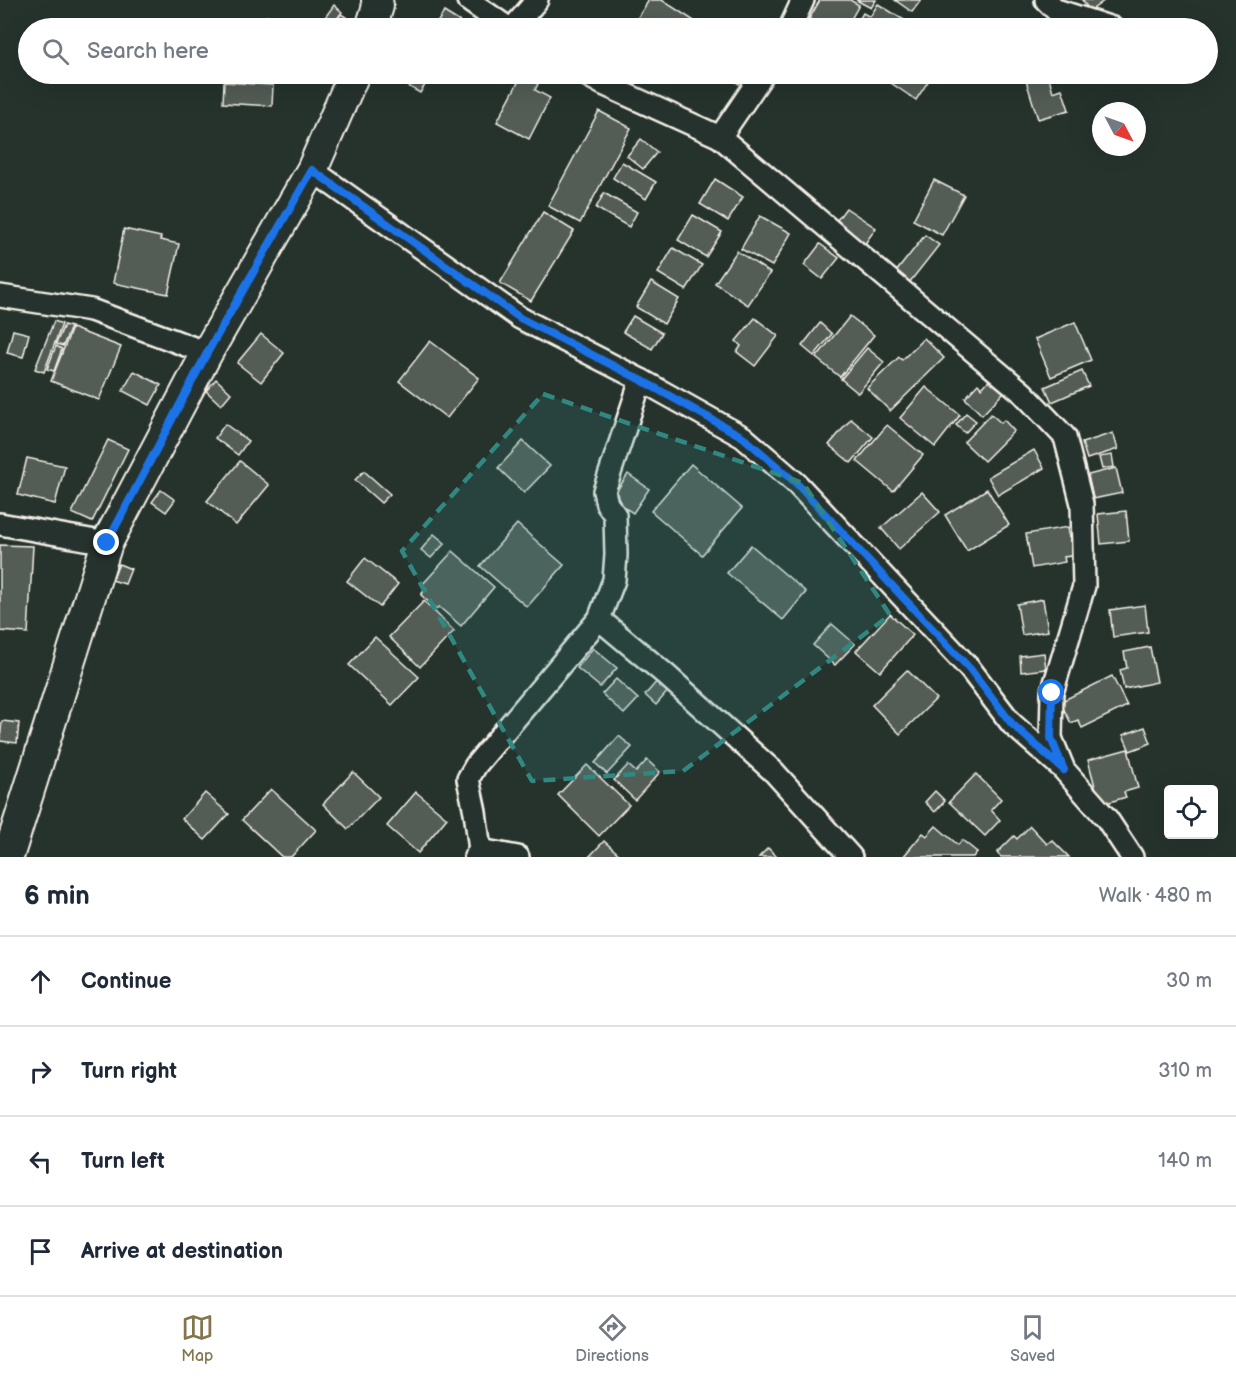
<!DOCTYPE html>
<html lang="en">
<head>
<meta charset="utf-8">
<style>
	body { margin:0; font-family:"Balsamiq Sans",sans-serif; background:#f2f2f3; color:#1f2937 }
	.controls { position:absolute; right:18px; bottom:18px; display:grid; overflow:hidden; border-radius:6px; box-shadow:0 6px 24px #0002 }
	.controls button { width:54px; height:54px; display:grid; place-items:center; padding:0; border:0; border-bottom:2px solid #e0e1e3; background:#fff; color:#1f2937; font:30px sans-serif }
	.compass { position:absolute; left:1092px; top:102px; width:54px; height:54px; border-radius:50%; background:#fff; box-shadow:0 6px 24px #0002; rotate:131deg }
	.stop { position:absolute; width:18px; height:18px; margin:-14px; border:4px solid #1a73e8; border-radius:50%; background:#fff }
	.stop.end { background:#1a73e8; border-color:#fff; box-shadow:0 2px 6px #0008 }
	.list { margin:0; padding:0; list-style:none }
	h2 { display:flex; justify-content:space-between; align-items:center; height:78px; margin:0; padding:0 24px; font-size:26px }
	h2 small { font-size:20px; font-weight:400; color:#747a83 }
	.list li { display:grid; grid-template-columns:39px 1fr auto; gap:18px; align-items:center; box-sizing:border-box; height:90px; padding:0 24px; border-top:2px solid #e0e1e3 }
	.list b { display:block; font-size:22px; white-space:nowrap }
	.list em { font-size:20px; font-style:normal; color:#747a83 }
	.icon { flex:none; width:33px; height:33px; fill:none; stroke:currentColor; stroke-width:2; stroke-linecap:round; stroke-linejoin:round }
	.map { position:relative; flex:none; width:1236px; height:857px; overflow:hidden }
	.search { position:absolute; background:#fff; box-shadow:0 6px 24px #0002; left:18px; right:18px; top:18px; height:66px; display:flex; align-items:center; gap:15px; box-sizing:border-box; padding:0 21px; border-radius:33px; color:#747a83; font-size:22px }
	.sheet { height:438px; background:#fff }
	nav { display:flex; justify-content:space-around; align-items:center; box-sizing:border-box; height:84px; border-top:2px solid #e0e1e3; background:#fff; font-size:16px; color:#747a83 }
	nav a { display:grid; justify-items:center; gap:3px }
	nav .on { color:#84754c }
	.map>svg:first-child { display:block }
	.building { fill:#525c55; stroke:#f4f1e8; stroke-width:1.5 }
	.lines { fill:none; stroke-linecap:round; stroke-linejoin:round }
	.street-casing { stroke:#f4f1e8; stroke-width:26 }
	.secondary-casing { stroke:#f4f1e8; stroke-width:34 }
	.street { stroke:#26332d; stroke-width:21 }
	.secondary { stroke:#26332d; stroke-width:30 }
	.route { stroke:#1a73e8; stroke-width:8 }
	.marked { fill:#318880; fill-opacity:0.2; stroke:#318880; stroke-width:4.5; stroke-dasharray:12 8; stroke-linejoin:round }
</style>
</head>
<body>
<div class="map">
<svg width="1236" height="857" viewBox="0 0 1236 857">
	<rect width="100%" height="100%" fill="#26332d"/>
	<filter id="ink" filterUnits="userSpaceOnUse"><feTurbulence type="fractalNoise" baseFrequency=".0167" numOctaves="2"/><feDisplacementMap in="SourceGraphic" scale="12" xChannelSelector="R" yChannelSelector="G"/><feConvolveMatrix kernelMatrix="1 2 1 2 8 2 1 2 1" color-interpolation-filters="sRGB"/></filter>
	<g filter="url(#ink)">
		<g class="building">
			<polygon points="649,0 662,0 702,26 701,28 631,28"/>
			<polygon points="820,0 850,0 859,5 846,28 824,28 809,19"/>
			<polygon points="856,0 876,0 871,8"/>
			<polygon points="895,0 921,0 912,12"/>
			<polygon points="1082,0 1105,0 1090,11"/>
			<polygon points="878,4 909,23 906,28 854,28 863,13 870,17"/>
			<polygon points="334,5 342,12 330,28 321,28 318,27"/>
			<polygon points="444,12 470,28 438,28 435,26"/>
			<polygon points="341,14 352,21 347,28 332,28"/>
			<polygon points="267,16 290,28 260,28"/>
			<polygon points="400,74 432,74 420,93 396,79"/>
			<polygon points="725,74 746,74 739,84"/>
			<polygon points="892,74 933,74 916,100 888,81"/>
			<polygon points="1024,74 1048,74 1053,92 1062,89 1069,110 1038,119"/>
			<polygon points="522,75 538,84 535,90 550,98 529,139 497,122"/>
			<polygon points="224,82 273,85 272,106 223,103"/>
			<polygon points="599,111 631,128 580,223 548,206"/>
			<polygon points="641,139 657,152 643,169 627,156"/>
			<polygon points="622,162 656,182 646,199 613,178"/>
			<polygon points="715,179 743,197 728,221 700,204"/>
			<polygon points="934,180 964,195 942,235 913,220"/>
			<polygon points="604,193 637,212 629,227 596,208"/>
			<polygon points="846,208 876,228 864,245 834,224"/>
			<polygon points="543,212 574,231 531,301 500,283"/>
			<polygon points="693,215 722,232 706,257 678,240"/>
			<polygon points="760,216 791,233 772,266 741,249"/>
			<polygon points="124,229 161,237 160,240 179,244 168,294 113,283"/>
			<polygon points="925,235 939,245 909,283 896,272"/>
			<polygon points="820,244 839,258 822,279 804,265"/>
			<polygon points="673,248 702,265 686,290 658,273"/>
			<polygon points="737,251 770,273 748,305 715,283"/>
			<polygon points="651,282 679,299 664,324 636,307"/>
			<polygon points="633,316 662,333 652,349 623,332"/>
			<polygon points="850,316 874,335 840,377 816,358"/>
			<polygon points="755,318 778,336 755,366 737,352 741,346 736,341"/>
			<polygon points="54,321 62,324 44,372 35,369"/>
			<polygon points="1075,322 1091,360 1051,377 1035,339"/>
			<polygon points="820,323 832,334 814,356 802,346"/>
			<polygon points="64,325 71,327 63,346 56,344"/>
			<polygon points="72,328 121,347 99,400 51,381"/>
			<polygon points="13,330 29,334 23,357 7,353"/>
			<polygon points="261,334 284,353 261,382 237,363"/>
			<polygon points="924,338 944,358 890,411 867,388 899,357 902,360"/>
			<polygon points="430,341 479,378 447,418 399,381"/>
			<polygon points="56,346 62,349 54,371 47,369"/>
			<polygon points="867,348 884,362 858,393 841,379"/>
			<polygon points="134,371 161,385 150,405 123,391"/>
			<polygon points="1082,371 1089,386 1052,402 1045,387"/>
			<polygon points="216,379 231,393 221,405 206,391"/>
			<polygon points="990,379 1004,392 982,415 965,398 978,384 982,388"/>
			<polygon points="926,387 960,415 935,447 900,418"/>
			<polygon points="966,413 976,421 965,433 956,425"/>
			<polygon points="991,414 1001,423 1004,420 1014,431 984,461 964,442"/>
			<polygon points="851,419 873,437 851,463 829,445"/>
			<polygon points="225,424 248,441 238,455 215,438"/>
			<polygon points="887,425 923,455 893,491 857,461"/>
			<polygon points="1113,433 1118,449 1087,459 1082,443"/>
			<polygon points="108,440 128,449 92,522 72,513"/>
			<polygon points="523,441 550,466 524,493 498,468"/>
			<polygon points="1034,450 1044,468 998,495 988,477"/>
			<polygon points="1112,455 1114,467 1102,469 1099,457"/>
			<polygon points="27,458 65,466 55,504 18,495"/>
			<polygon points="240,461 269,485 236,525 207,501"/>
			<polygon points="691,464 742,508 702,555 651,511"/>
			<polygon points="1116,468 1122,493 1093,499 1088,475"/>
			<polygon points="364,471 390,494 381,503 355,480"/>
			<polygon points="628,474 649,489 633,513 611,499"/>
			<polygon points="987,489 1009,525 967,551 945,515"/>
			<polygon points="161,490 175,500 166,512 152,502"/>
			<polygon points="922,492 940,512 899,549 881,528"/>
			<polygon points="1126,511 1129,541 1101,544 1098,514"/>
			<polygon points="517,524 564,565 527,607 480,566"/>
			<polygon points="1068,527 1070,540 1075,539 1078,555 1064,557 1065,562 1032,568 1026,534"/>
			<polygon points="434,534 445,543 431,558 421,550"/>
			<polygon points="0,545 33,546 28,633 0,631"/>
			<polygon points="751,545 806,592 783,620 727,573"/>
			<polygon points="453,551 494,587 461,626 439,607 436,609 421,595 426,588 422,585"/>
			<polygon points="365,558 398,584 380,607 347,581"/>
			<polygon points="119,564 131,569 125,584 112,580"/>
			<polygon points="1043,599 1048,631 1022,635 1017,604"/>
			<polygon points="424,601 454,631 420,667 389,637"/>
			<polygon points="1145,605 1148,632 1113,637 1110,610"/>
			<polygon points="890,614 913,635 880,672 856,651"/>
			<polygon points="832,624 855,644 835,665 813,645"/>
			<polygon points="375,637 419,677 392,705 349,665"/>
			<polygon points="1150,647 1157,682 1124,689 1120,670 1127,668 1124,652"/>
			<polygon points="593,648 617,668 600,687 577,668"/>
			<polygon points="1044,653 1046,669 1021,672 1020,656"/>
			<polygon points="907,670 936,699 900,734 872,705"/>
			<polygon points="1112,676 1127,706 1082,728 1078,720 1071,723 1060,702"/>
			<polygon points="616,679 638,699 624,714 602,694"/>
			<polygon points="658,680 669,690 656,705 645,695"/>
			<polygon points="2,721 19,723 17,743 0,741"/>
			<polygon points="1145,727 1151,743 1130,751 1123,735"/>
			<polygon points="619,736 632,747 607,774 595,763"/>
			<polygon points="1128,749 1138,788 1124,792 1126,797 1100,805 1088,760"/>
			<polygon points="647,760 660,772 635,800 614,780 628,765 636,772"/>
			<polygon points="587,765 629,805 599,836 558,795"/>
			<polygon points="353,772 379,797 348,829 323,804"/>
			<polygon points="976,774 1001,799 991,810 1000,820 985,836 949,802"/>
			<polygon points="271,789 316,830 291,857 282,857 242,820"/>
			<polygon points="935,791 945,801 935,812 925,802"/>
			<polygon points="416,792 447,818 418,853 387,826"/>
			<polygon points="205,793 229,814 205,840 182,819"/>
			<polygon points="936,826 958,845 962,840 977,852 973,857 903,857 923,833 927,836"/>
			<polygon points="1030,826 1047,844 1052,840 1069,857 1001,857 997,853 1014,836 1017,839"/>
			<polygon points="604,841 622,857 589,857"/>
			<polygon points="768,848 777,857 759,857"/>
		</g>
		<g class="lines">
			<defs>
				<g id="street">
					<polyline points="468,0 508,28"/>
					<polyline points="1046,0 1056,10 1112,28"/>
					<polyline points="513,28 537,0"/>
					<polyline points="790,28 803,0"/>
					<polyline points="585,74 603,84 720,137 1023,393 1065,437 1082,504 1084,586 1052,693 1051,738 1064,770 1107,819 1132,857"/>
					<polyline points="720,137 763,74"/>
					<polyline points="312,170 520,318 641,380 743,437 796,483 970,669 1012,724 1060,766"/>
					<polyline points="0,296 91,310 207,353"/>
					<polyline points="0,524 107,543"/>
					<polyline points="599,619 665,674 774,772 851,857"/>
					<polyline points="480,850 475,812 468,779 476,765 599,619 614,580 616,555 615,515 607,504 604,491 641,380"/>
					<polyline points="475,857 480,850 518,857"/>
				</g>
				<g id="secondary">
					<polyline points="371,28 378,6 377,0"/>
					<polyline points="8,857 107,543 207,353 312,170 354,74"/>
				</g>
			</defs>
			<use href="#street" class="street-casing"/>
			<use href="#secondary" class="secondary-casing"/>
			<use href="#street" class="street"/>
			<use href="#secondary" class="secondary"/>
		</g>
	</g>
	<g class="lines" filter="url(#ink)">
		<polyline class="route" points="107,543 207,353 312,170 520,318 641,380 743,437 796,483 970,669 1012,724 1064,770 1051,738 1052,693"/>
	</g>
	<path class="marked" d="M 543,394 L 803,483 L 890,615 L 683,771 L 532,781 L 402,551 Z"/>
</svg>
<div class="controls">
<button><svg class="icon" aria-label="locate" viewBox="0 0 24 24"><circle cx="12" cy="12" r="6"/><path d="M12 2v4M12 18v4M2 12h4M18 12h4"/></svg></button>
</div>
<svg class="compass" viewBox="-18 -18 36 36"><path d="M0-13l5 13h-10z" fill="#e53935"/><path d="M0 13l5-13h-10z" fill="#747a83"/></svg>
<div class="stop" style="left:1052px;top:693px"></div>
<div class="stop end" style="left:107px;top:543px"></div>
<div class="search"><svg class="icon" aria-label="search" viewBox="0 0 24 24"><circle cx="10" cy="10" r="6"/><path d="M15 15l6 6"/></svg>Search here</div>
</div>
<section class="sheet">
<h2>6 min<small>Walk · 480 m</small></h2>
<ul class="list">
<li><svg class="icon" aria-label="ahead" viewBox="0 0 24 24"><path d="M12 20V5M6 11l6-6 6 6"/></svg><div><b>Continue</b></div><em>30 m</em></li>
<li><svg class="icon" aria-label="right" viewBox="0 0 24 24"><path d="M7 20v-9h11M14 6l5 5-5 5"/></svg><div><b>Turn right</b></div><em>310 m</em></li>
<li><svg class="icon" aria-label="left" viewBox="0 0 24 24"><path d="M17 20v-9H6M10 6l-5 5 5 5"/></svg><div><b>Turn left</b></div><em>140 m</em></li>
<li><svg class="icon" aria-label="arrive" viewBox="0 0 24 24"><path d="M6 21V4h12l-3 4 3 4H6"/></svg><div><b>Arrive at destination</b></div></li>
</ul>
</section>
<nav>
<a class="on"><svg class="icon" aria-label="map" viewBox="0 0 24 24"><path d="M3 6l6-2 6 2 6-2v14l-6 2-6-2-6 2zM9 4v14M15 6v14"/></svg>Map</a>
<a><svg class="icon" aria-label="directions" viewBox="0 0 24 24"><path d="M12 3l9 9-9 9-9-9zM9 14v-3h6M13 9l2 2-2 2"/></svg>Directions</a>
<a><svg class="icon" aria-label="saved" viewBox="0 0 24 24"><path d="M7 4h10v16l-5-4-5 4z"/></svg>Saved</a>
</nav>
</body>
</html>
